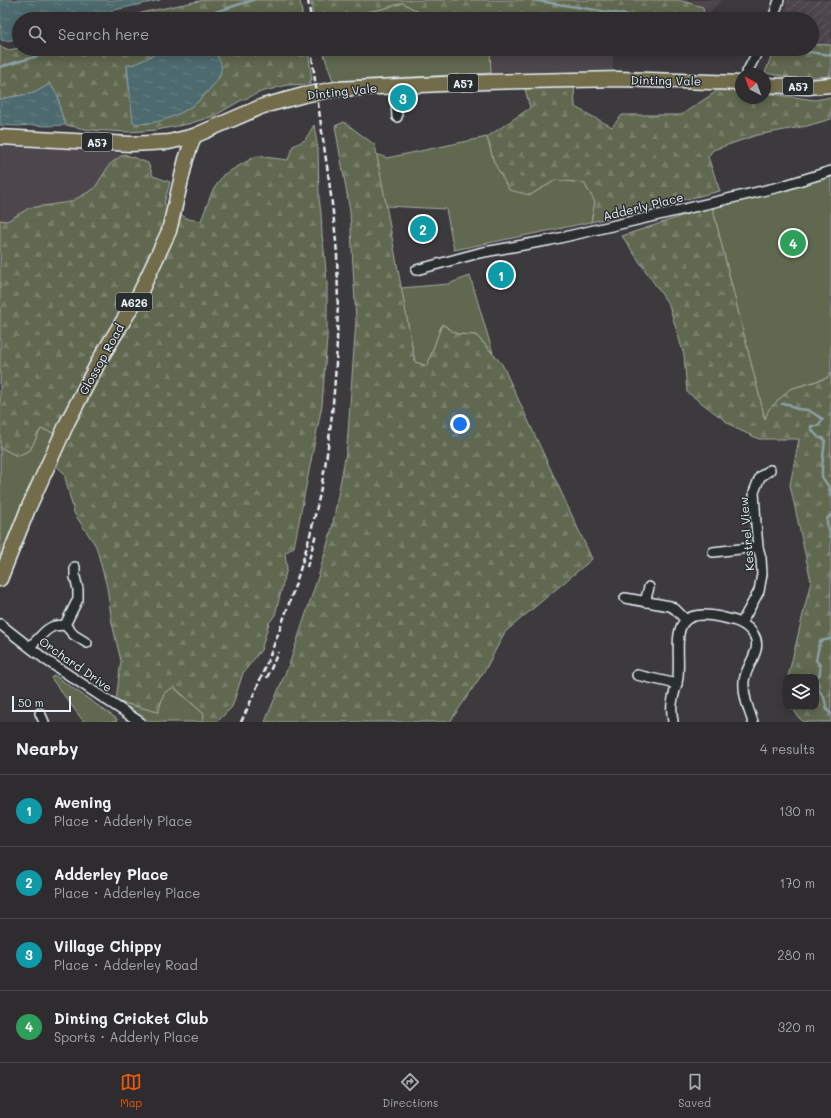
<!DOCTYPE html>
<html lang="en">
<head>
<meta charset="utf-8">
<style>
	body { margin:0; font-family:Mali,sans-serif; background:#363436; color:#f1f3f6 }
	.controls { position:absolute; right:12px; bottom:12px; display:grid; overflow:hidden; border-radius:8px; box-shadow:0 2px 10px #0003 }
	.controls button { width:36px; height:36px; display:grid; place-items:center; padding:0; border:0; border-bottom:1px solid #49484a; background:#2e2c2e; color:#f1f3f6; font:20px sans-serif }
	.compass { position:absolute; left:735px; top:68px; width:36px; height:36px; border-radius:50%; background:#2e2c2e; box-shadow:0 2px 10px #0003; rotate:319deg }
	.scale { position:absolute; left:12px; bottom:10px; width:59px; box-sizing:border-box; padding-left:4px; border:2px solid #e8f1f8; border-top:0; font-size:11px; line-height:14px; white-space:nowrap; color:#e8f1f8; -webkit-text-stroke:3px #2a2d2e; paint-order:stroke }
	.you { position:absolute; left:460px; top:424px; width:14px; height:14px; margin:-10px; border:3px solid #fff; border-radius:50%; background:#1a73e8; box-shadow:0 0 0 6px #1a73e833 }
	.badge { display:grid; place-items:center; width:26px; height:26px; border-radius:50%; background:#ea580c; color:#fff; font-size:13px; font-weight:700 }
	.pin { position:absolute; translate:-50% -50%; border:2px solid #fff; box-shadow:0 1px 4px #0006 }
	.list { margin:0; padding:0; list-style:none }
	h2 { display:flex; justify-content:space-between; align-items:center; height:52px; margin:0; padding:0 16px; font-size:17px }
	h2 small { font-size:13px; font-weight:400; color:#a7a7aa }
	.list li { display:grid; grid-template-columns:26px 1fr auto; gap:12px; align-items:center; box-sizing:border-box; height:72px; padding:0 16px; border-top:1px solid #49484a }
	.list b { display:block; font-size:15px; white-space:nowrap }
	.list p { margin:0; font-size:13px; white-space:nowrap; color:#a7a7aa }
	.list em { font-size:13px; font-style:normal; color:#a7a7aa }
	.icon { flex:none; width:22px; height:22px; fill:none; stroke:currentColor; stroke-width:2; stroke-linecap:round; stroke-linejoin:round }
	.map { position:relative; flex:none; width:831px; height:722px; overflow:hidden }
	.search { position:absolute; background:#2e2c2e; box-shadow:0 2px 10px #0003; left:12px; right:12px; top:12px; height:44px; display:flex; align-items:center; gap:10px; box-sizing:border-box; padding:0 14px; border-radius:22px; color:#a7a7aa; font-size:15px }
	.sheet { height:340px; background:#2e2c2e }
	nav { display:flex; justify-content:space-around; align-items:center; box-sizing:border-box; height:56px; border-top:1px solid #49484a; background:#2e2c2e; font-size:11px; color:#a7a7aa }
	nav a { display:grid; justify-items:center; gap:2px }
	nav .on { color:#ea580c }
	.map>svg:first-child { display:block }
	.built { fill:#4d464c }
	.industrial { fill:url(#industrial-furrows) }
	.green { fill:#61684f; stroke:#a4aca4 }
	.forest { fill:url(#forest-firs); stroke:#a4aca4 }
	.water { fill:url(#water-ripples); stroke:#8ba1a5 }
	.lines { fill:none; stroke-linecap:round; stroke-linejoin:round }
	.stream { stroke:#8ba1a5; stroke-width:2.5 }
	.street-casing { stroke:#e8f1f8; stroke-width:12 }
	.primary-casing { stroke:#e8f1f8; stroke-width:17 }
	.street { stroke:#2a2d2e; stroke-width:9 }
	.primary { stroke:#726c4b; stroke-width:14 }
	.rail { stroke:#e8f1f8; stroke-width:2.5; stroke-dasharray:6 3; stroke-linecap:butt }
	.labels { text-anchor:middle; dominant-baseline:central; stroke-width:3; stroke-linejoin:round; paint-order:stroke }
	.shield { fill:#2a2d2e; stroke:#afb6bb; stroke-width:1 }
	.shield-label { font-size:11px; font-weight:bold; fill:#e8f1f8 }
	.street-label { font-size:12px; fill:#e8f1f8; stroke:#2a2d2e }
</style>
</head>
<body>
<div class="map">
<svg width="831" height="722" viewBox="0 0 831 722">
	<defs>
		<pattern id="industrial-furrows" width="10" height="10" patternUnits="userSpaceOnUse"><rect width="10" height="10" fill="#4d464c"/><path d="M-1 1l2-2M0 10L10 0M9 11l2-2" fill="none" stroke="#676167"/></pattern>
		<pattern id="forest-firs" width="22" height="20" patternUnits="userSpaceOnUse"><rect width="22" height="20" fill="#61684f"/><path d="M5 1l3.5 6h-7zM16 11l3.5 6h-7z" fill="#787e69"/></pattern>
		<pattern id="water-ripples" width="26" height="14" patternUnits="userSpaceOnUse"><rect width="26" height="14" fill="#4d6b6e"/><path d="M2 4q2-2 4 0t4 0M15 11q2-2 4 0t4 0" fill="none" stroke="#678183"/></pattern>
	</defs>
	<rect width="100%" height="100%" fill="#3d3a3e"/>
	<filter id="ink" filterUnits="userSpaceOnUse"><feTurbulence type="fractalNoise" baseFrequency=".025" numOctaves="2"/><feDisplacementMap in="SourceGraphic" scale="8" xChannelSelector="R" yChannelSelector="G"/><feConvolveMatrix kernelMatrix="1 2 1 2 8 2 1 2 1" color-interpolation-filters="sRGB"/></filter>
	<g filter="url(#ink)">
		<g class="built">
			<polygon points="678,0 722,0 704,17 703,7"/>
			<polygon points="611,13 612,19 489,19 489,18"/>
			<polygon points="490,49 613,49 613,70 491,73"/>
			<polygon points="0,146 90,150 124,154 110,164 94,189 70,202 29,208 7,221 0,220"/>
		</g>
		<polygon class="industrial" points="787,0 831,0 831,45 812,44 812,19 783,19"/>
		<g class="green">
			<polygon points="403,3 424,15 489,19 327,19 382,9"/>
			<polygon points="322,49 490,49 491,73 333,81"/>
			<polygon points="487,137 494,162 530,195 556,180 584,183 595,202 591,222 454,250 446,209 386,206 376,154 387,158"/>
			<polygon points="831,177 831,372 827,378 790,389 765,420 712,206"/>
			<polygon points="470,276 493,353 476,335 457,334 442,324 427,366 415,362 401,288 448,284"/>
			<polygon points="41,429 58,434 0,572 0,447 17,456 30,450"/>
			<polygon points="54,675 117,719 116,722 84,722 51,678"/>
			<polygon points="173,687 204,714 203,722 151,722 116,701 158,712 164,693"/>
		</g>
		<g class="forest">
			<polygon points="204,0 300,0 303,19 122,19 145,12"/>
			<polygon points="311,0 678,0 703,7 704,19 619,19 611,13 489,18 424,15 403,3 382,9 327,19 313,19"/>
			<polygon points="812,44 831,45 831,76 794,78 765,73 774,49 812,49"/>
			<path d="M 0,46 L 9,50 L 19,48 L 166,49 L 135,64 L 127,66 L 130,97 L 145,124 C 161,120 178,116 192,106 C 203,99 212,86 220,76 L 218,57 L 211,49 L 308,49 L 312,80 L 310,80 L 311,84 L 287,85 L 261,92 L 240,101 L 214,116 L 188,124 L 156,130 L 128,132 L 90,130 L 66,125 L 60,110 L 58,96 L 50,84 L 34,93 L 0,99 Z"/>
			<polygon points="574,84 575,107 612,127 622,115 681,115 720,89 741,91 741,98 765,98 765,93 815,100 831,97 831,119 807,126 757,135 713,150 708,157 720,191 591,222 595,202 584,183 556,180 530,195 509,190 494,162 487,137 530,108 524,85"/>
			<polygon points="344,122 375,145 415,362 427,366 442,324 457,334 476,335 502,364 592,559 505,632 485,670 450,722 265,722 290,662 319,574 332,528 347,447 356,321 350,211 335,126"/>
			<polygon points="314,125 318,150 319,198 321,213 322,235 324,250 327,282 327,338 322,405 294,547 285,553 287,568 275,615 269,623 261,650 243,673 232,707 217,722 203,722 204,714 174,687 164,693 158,712 116,701 121,661 112,623 107,587 96,546 74,513 64,473 53,463 58,434 41,429 30,450 17,456 0,447 0,220 7,221 29,208 70,202 94,189 110,164 124,154 148,163 153,176 170,182 164,204 188,219 201,221 212,192 223,175 256,156 288,160 293,146 305,140"/>
			<polygon points="712,206 765,419 769,409 790,389 827,378 831,372 831,722 804,722 799,718 792,707 816,707 816,677 788,677 811,581 790,485 799,439 759,439 735,428 687,392 684,355 669,305 622,236"/>
		</g>
		<g class="water">
			<polygon points="0,0 160,0 96,14 86,19 19,19 19,38 7,41 1,40"/>
			<path d="M 166,49 L 211,49 C 215,53 220,59 221,64 C 223,74 216,82 210,89 C 204,94 199,102 192,106 C 176,117 153,126 133,123 L 127,65 L 135,64 Z"/>
			<polygon points="50,84 58,96 60,110 66,125 47,126 33,125 18,126 0,125 0,99 34,93"/>
		</g>
		<g class="lines">
			<g class="stream">
				<polyline points="532,0 653,19"/>
				<polyline points="175,19 209,14 253,0"/>
				<polyline points="786,49 831,55"/>
				<polyline points="0,67 62,49"/>
				<polyline points="782,404 789,404 794,408 798,409 808,410 823,419 818,426 811,426 811,429 819,438 823,438 825,440 822,466 822,477 829,487 831,497"/>
				<polyline points="831,515 827,519 827,523 831,537"/>
				<polyline points="831,638 830,639 820,641 816,660 820,666 820,674 817,678 818,689 824,697 827,710 831,714"/>
			</g>
			<defs>
				<g id="street">
					<polyline points="773,19 779,0"/>
					<polyline points="746,74 759,49"/>
					<polyline points="395,86 397,117"/>
					<polyline points="416,270 479,253 551,240 779,187 831,171"/>
					<polyline points="713,552 758,547"/>
					<polyline points="625,598 670,606 675,609 686,620"/>
					<polyline points="645,602 649,587"/>
					<polyline points="742,622 759,591 762,574 761,558 758,547 756,524 754,492 760,477 770,470"/>
					<polyline points="0,624 46,660 140,722"/>
					<polyline points="65,625 74,635 87,643"/>
					<path d="M 29,646 C 39,641 42,631 52,627 C 55,625 61,626 65,625 L 78,599 L 78,589 L 75,577 L 75,567"/>
					<polyline points="637,675 677,684"/>
					<polyline points="40,713 44,722"/>
					<path d="M 673,722 C 672,716 671,710 672,704 C 673,695 677,686 678,677 C 681,643 666,606 720,617 C 733,620 746,622 754,635 C 763,650 746,665 744,681 C 743,695 748,708 753,722"/>
				</g>
				<g id="primary">
					<polyline points="765,85 808,87 831,85"/>
					<polyline points="0,137 131,144 169,142 194,136 263,106 304,95 336,89 486,82 619,79 741,83"/>
					<polyline points="0,579 28,509 68,421 100,359 140,293 169,231 186,159 194,136"/>
				</g>
			</defs>
			<use href="#street" class="street-casing"/>
			<use href="#primary" class="primary-casing"/>
			<use href="#street" class="street"/>
			<use href="#primary" class="primary"/>
			<g class="rail">
				<polyline points="308,0 311,19"/>
				<polyline points="307,567 316,534"/>
				<polyline points="267,678 278,652"/>
				<path d="M 241,722 C 256,691 269,659 281,626 C 303,566 321,503 329,439 C 337,378 339,316 337,255 C 335,225 331,195 327,166 C 321,127 316,88 311,49"/>
			</g>
		</g>
	</g>
	<g class="labels">
		<g class="shield">
			<rect x="448" y="74" width="30" height="18" rx="3"/>
			<rect x="783" y="77" width="30" height="18" rx="3"/>
			<rect x="82" y="133" width="30" height="18" rx="3"/>
			<rect x="116" y="293" width="36" height="18" rx="3"/>
		</g>
		<g class="shield-label">
			<text x="463" y="83">A57</text>
			<text x="798" y="86">A57</text>
			<text x="97" y="142">A57</text>
			<text x="134" y="302">A626</text>
		</g>
		<g class="street-label">
			<text transform="translate(666 80) rotate(1)">Dinting Vale</text>
			<text transform="translate(342 91) rotate(-6)">Dinting Vale</text>
			<text transform="translate(643 206) rotate(-14)">Adderly Place</text>
			<text transform="translate(101 359) rotate(-61)">Glossop Road</text>
			<text transform="translate(746 534) rotate(-95)">Kestrel View</text>
			<text transform="translate(76 664) rotate(35)">Orchard Drive</text>
		</g>
	</g>
</svg>
<div class="controls">
<button><svg class="icon" aria-label="layers" viewBox="0 0 24 24"><path d="M12 4l9 5-9 5-9-5zM3 14l9 5 9-5"/></svg></button>
</div>
<svg class="compass" viewBox="-18 -18 36 36"><path d="M0-13l5 13h-10z" fill="#e53935"/><path d="M0 13l5-13h-10z" fill="#a7a7aa"/></svg>
<div class="scale">50 m</div>
<div class="you"></div>
<div class="pin badge" style="left:501px;top:275px;background:#0f9aa8">1</div>
<div class="pin badge" style="left:423px;top:229px;background:#0f9aa8">2</div>
<div class="pin badge" style="left:403px;top:98px;background:#0f9aa8">3</div>
<div class="pin badge" style="left:793px;top:243px;background:#2e9e5b">4</div>
<div class="search"><svg class="icon" aria-label="search" viewBox="0 0 24 24"><circle cx="10" cy="10" r="6"/><path d="M15 15l6 6"/></svg>Search here</div>
</div>
<section class="sheet">
<h2>Nearby<small>4 results</small></h2>
<ul class="list">
<li><span class="badge" style="background:#0f9aa8">1</span><div><b>Avening</b><p>Place · Adderly Place</p></div><em>130 m</em></li>
<li><span class="badge" style="background:#0f9aa8">2</span><div><b>Adderley Place</b><p>Place · Adderley Place</p></div><em>170 m</em></li>
<li><span class="badge" style="background:#0f9aa8">3</span><div><b>Village Chippy</b><p>Place · Adderley Road</p></div><em>280 m</em></li>
<li><span class="badge" style="background:#2e9e5b">4</span><div><b>Dinting Cricket Club</b><p>Sports · Adderly Place</p></div><em>320 m</em></li>
</ul>
</section>
<nav>
<a class="on"><svg class="icon" aria-label="map" viewBox="0 0 24 24"><path d="M3 6l6-2 6 2 6-2v14l-6 2-6-2-6 2zM9 4v14M15 6v14"/></svg>Map</a>
<a><svg class="icon" aria-label="directions" viewBox="0 0 24 24"><path d="M12 3l9 9-9 9-9-9zM9 14v-3h6M13 9l2 2-2 2"/></svg>Directions</a>
<a><svg class="icon" aria-label="saved" viewBox="0 0 24 24"><path d="M7 4h10v16l-5-4-5 4z"/></svg>Saved</a>
</nav>
</body>
</html>
